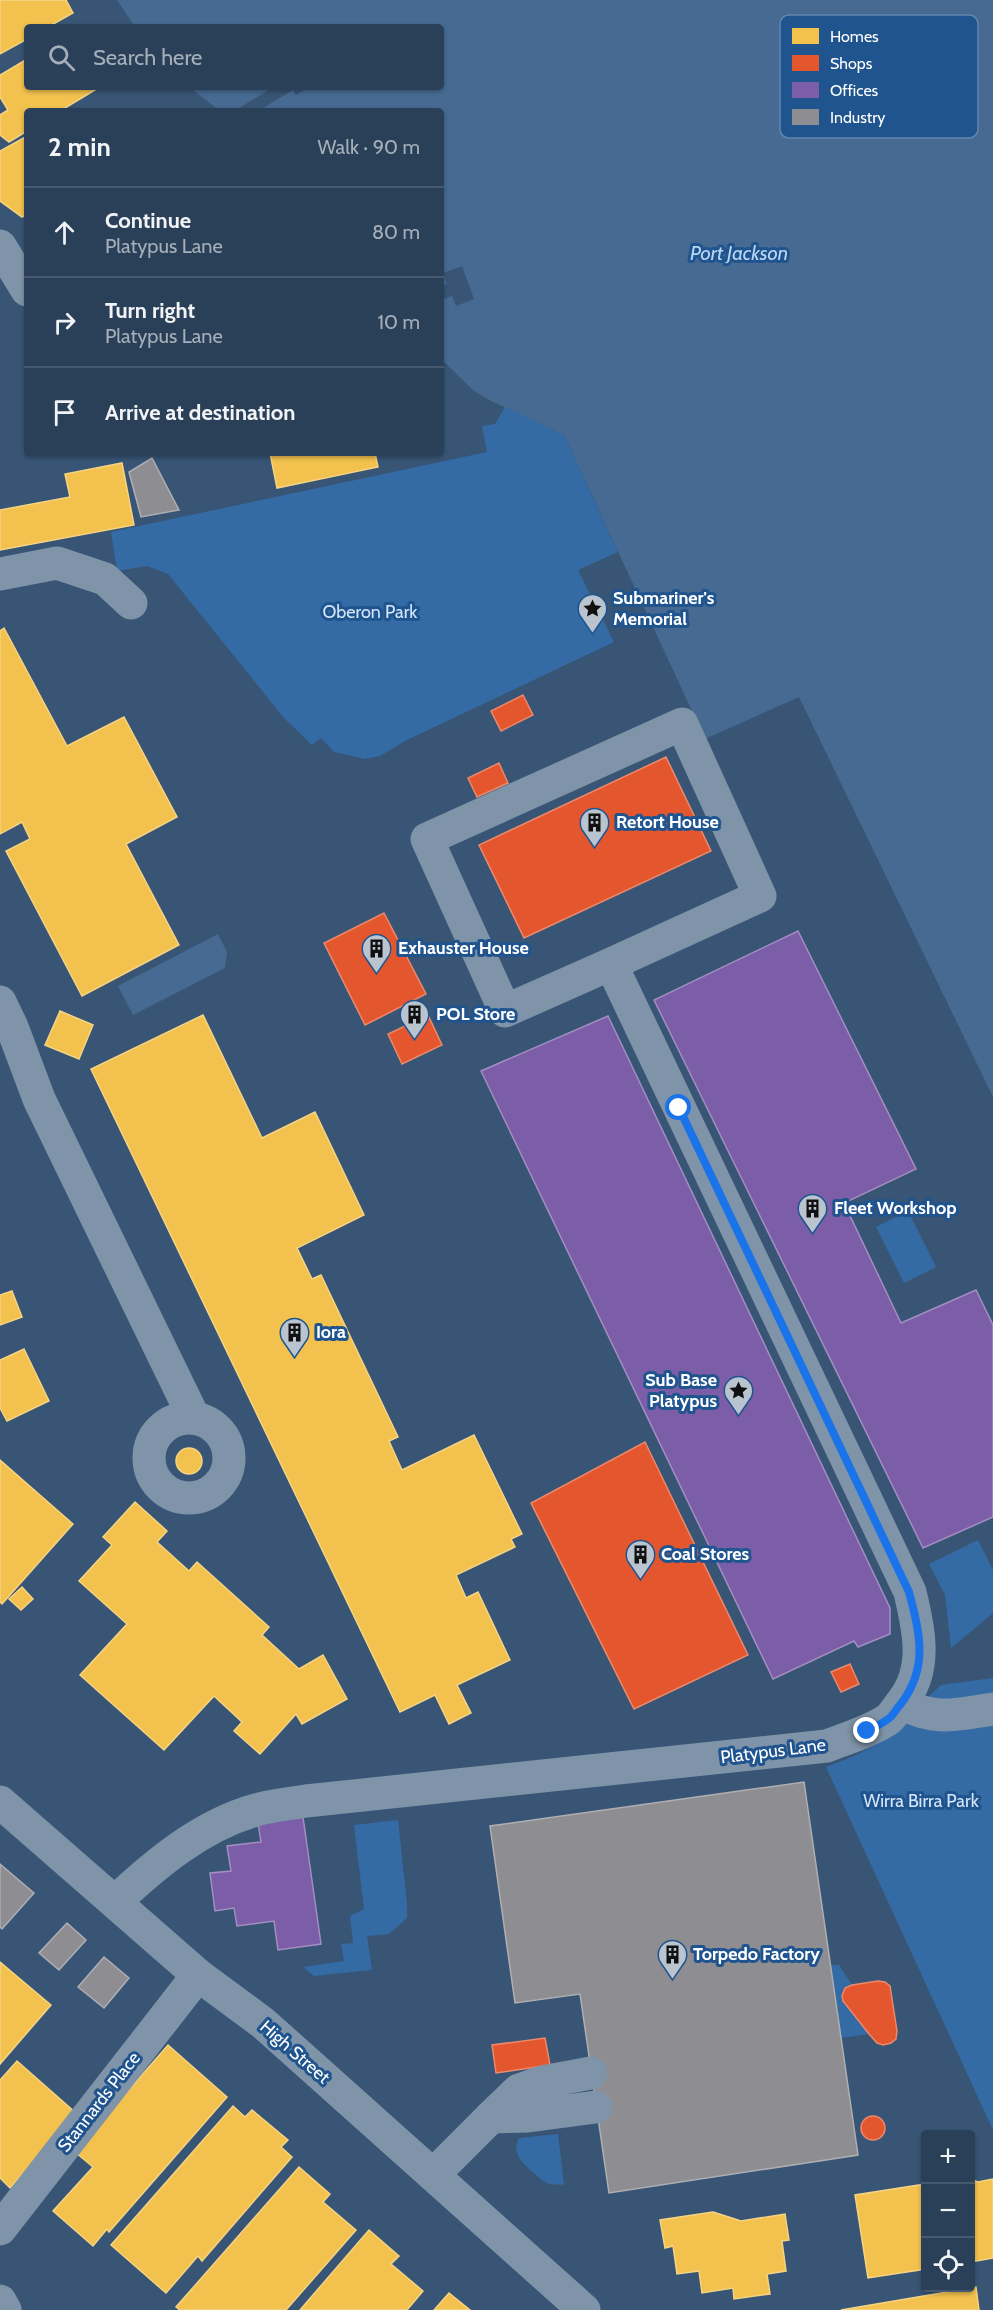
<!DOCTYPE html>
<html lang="en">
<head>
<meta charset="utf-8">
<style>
	body { margin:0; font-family:Cabin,sans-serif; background:#32475e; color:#f1f3f6 }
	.controls { position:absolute; right:18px; bottom:18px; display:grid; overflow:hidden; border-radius:6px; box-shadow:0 2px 4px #0004 }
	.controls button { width:54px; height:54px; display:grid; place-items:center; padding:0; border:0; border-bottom:2px solid #46596e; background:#2a4058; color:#f1f3f6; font:30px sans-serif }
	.stop { position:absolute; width:18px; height:18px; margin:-14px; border:4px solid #1a73e8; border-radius:50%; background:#fff }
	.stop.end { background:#1a73e8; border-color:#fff; box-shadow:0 2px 6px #0008 }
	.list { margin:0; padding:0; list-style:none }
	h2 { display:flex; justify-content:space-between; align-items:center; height:78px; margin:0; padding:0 24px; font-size:26px }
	h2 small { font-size:20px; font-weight:400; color:#a5afba }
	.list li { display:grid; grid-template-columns:39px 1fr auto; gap:18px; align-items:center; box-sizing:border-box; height:90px; padding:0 24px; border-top:2px solid #46596e }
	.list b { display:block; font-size:22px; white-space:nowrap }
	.list p { margin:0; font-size:20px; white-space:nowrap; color:#a5afba }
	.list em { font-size:20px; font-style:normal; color:#a5afba }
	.icon { flex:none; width:33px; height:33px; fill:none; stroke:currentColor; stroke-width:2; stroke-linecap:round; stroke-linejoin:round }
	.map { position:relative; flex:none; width:993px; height:2310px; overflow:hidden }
	.search { position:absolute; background:#2a4058; box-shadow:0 2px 4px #0004; left:24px; top:24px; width:420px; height:66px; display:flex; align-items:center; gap:15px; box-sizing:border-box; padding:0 21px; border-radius:6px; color:#a5afba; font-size:22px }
	.panel { position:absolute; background:#2a4058; box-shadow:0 2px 4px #0004; left:24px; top:108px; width:420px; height:348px; border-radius:6px }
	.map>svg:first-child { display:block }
	.green { fill:#346ba4 }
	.water { fill:#466a92 }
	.pier { fill:#385575 }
	.homes { fill:#f2c14e; stroke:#f6d483; stroke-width:1.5 }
	.shops { fill:#e4572e; stroke:#ec896d; stroke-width:1.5 }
	.offices { fill:#7b5ea7; stroke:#a38ec1; stroke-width:1.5 }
	.industry { fill:#8d8d92; stroke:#afafb3; stroke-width:1.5 }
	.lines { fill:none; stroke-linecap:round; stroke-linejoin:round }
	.minor { stroke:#7f94a8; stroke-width:33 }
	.route { stroke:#1a73e8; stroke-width:8 }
	.labels { text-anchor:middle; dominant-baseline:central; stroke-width:6; stroke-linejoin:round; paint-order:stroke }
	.poi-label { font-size:18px; font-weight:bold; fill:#fff; stroke:#1f548e; text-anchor:start }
	.park-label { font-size:18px; fill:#d3e6f9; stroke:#1f548e }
	.street-label { font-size:18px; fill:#fff; stroke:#1f548e }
	.water-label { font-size:20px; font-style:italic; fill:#bad6f3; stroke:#1f548e }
	.key { fill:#1f548e; stroke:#6287b0; stroke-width:1.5 }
	.key-label { font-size:16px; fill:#fff }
</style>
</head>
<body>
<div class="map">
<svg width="993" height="2310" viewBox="0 0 993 2310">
	<rect width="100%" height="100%" fill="#385575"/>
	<g class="green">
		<polygon points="505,407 564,435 618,552 578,570 614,642 405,741 380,756 365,759 334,752 321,738 312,745 284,718 168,574 147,566 117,571 111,532 487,452 482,426 495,424"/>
		<polygon points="908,1211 936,1267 904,1283 876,1227"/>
		<polygon points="978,1540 993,1570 993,1613 951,1648 945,1595 929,1564"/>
		<polygon points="993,1678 993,2130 826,1767 859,1754 884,1738 941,1685"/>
		<polygon points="398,1820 407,1903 407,1918 389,1934 367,1936 372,1970 314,1976 303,1967 344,1961 341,1944 353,1943 350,1916 364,1909 354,1825"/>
		<polygon points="831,1965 839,1965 852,1985 845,1988 843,2001 869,2034 841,2038"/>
		<path d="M 558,2134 L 564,2185 C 560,2184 554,2185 549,2184 C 544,2182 538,2177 534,2173 C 522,2163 511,2153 519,2138 Z"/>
	</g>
	<g class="water">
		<polygon points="117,0 993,0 993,1097 799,697 705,739 564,435 489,400 474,391 441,359 441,111 220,111 189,87 441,87 441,27 135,27"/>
		<polygon points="218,934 227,952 225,968 133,1015 118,986"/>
	</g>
	<g class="pier">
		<polygon points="274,87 309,87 296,95 293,90 258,111 234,111"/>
		<polygon points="462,266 474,299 456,306 452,296 441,300 441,286 447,284 443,273"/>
	</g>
	<g class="homes">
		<polygon points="0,0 66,0 73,13 48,27 27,27 27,39 0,54"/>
		<polygon points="27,59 27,87 100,87 60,111 27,111 27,131 9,142 0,135 0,115 8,110 0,97 0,75"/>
		<polygon points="27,136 27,214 22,217 0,201 0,151"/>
		<polygon points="270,453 375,453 378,467 277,488"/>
		<polygon points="122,463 134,525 0,550 0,510 70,497 65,474"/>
		<polygon points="4,628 67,746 124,717 177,817 126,844 179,945 82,996 6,851 30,839 22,822 0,834 0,631"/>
		<polygon points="60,1011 93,1025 79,1059 45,1045"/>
		<polygon points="203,1015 262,1138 315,1112 364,1215 297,1248 312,1279 321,1275 398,1437 389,1441 402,1470 474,1435 522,1534 511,1539 515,1547 456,1575 466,1598 478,1592 510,1660 457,1685 471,1713 449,1724 435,1695 400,1712 91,1069"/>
		<polygon points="12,1291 22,1317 0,1325 0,1295"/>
		<polygon points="24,1349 49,1401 7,1421 0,1408 0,1360"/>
		<circle cx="189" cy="1461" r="13"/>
		<polygon points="0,1460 73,1524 2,1604 0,1602"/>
		<polygon points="135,1502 167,1531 157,1542 189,1571 197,1562 269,1627 262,1635 299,1669 323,1655 347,1699 302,1724 296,1714 260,1754 234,1731 242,1722 214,1696 164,1750 80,1675 127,1624 79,1581 112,1545 103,1537"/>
		<polygon points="22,1587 33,1599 21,1610 9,1599"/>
		<polygon points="0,1962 51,2005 0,2064"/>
		<polygon points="168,2045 227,2097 109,2232 107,2229 93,2246 53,2211 93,2167 75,2152"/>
		<polygon points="17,2061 76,2113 10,2188 0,2178 0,2080"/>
		<polygon points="233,2106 245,2117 252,2110 288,2140 281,2147 292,2157 202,2261 198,2256 166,2293 111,2245"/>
		<polygon points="299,2167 330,2194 323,2202 356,2230 286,2310 180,2310 176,2307"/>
		<polygon points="970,2179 978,2182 993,2179 993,2258 970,2262"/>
		<polygon points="926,2184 926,2269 868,2278 855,2195"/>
		<polygon points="713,2212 741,2221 785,2214 789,2240 782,2241 786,2271 767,2274 770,2294 734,2299 733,2288 702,2293 699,2271 677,2274 673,2246 665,2248 660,2220"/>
		<polygon points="369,2230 399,2256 391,2264 423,2291 407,2310 300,2310"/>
		<polygon points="976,2287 979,2310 841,2310"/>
		<polygon points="449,2293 470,2310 434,2310"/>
	</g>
	<g class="shops">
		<polygon points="523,695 533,715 501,731 491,711"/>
		<polygon points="666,757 711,851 524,938 479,845"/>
		<polygon points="499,763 508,783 477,797 468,778"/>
		<polygon points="384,913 426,994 365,1025 324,943"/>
		<polygon points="428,1015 442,1045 402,1064 388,1034"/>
		<polygon points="645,1442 748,1655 634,1709 531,1503"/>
		<polygon points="850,1664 859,1684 841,1692 831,1672"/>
		<polygon points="878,1981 885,1982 890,1986 897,2031 896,2039 891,2043 883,2045 877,2043 869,2034 843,2001 842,1996 845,1988 852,1985"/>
		<polygon points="545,2038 550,2065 496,2073 492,2045"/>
		<circle cx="873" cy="2128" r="12"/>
	</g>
	<g class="offices">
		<polygon points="798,931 916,1169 844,1203 901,1323 976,1290 993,1325 993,1517 923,1548 654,1000"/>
		<polygon points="608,1016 890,1608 890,1634 858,1647 854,1641 773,1679 481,1071"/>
		<polygon points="303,1817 321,1944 278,1950 274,1921 237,1926 234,1908 215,1911 210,1873 231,1871 227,1846 261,1842 258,1823"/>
	</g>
	<g class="industry">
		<polygon points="152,458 179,510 141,517 129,472"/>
		<polygon points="804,1782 858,2155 609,2193 580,1994 515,2003 490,1826"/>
		<polygon points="0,1864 34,1893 2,1929 0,1927"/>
		<polygon points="67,1923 86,1940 59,1970 39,1953"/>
		<polygon points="104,1957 129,1978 104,2008 78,1987"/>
	</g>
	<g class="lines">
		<g class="minor">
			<polyline points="0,246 27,290"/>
			<polyline points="0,574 57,563 105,579 131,603"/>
			<polyline points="0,1002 12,1027 39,1099 194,1418"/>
			<circle cx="189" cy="1458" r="40"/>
			<path d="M 902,1703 C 935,1722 957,1714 993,1709"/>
			<polyline points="0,1802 198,1975 263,2023 584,2310"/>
			<path d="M 115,1902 C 155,1864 202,1825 256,1810 C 272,1805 290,1804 306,1801 L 827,1746 C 847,1738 869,1732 887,1720 C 893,1716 897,1708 902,1702 C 928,1669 919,1631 910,1592 L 611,964 L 505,1011 L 427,839 L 682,724 L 760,896 L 611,964"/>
			<polyline points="591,2073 542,2082 519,2090 491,2117 528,2116 596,2107"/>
			<polyline points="434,2174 491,2117"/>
			<polyline points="0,2229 198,1975"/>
			<polyline points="0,2301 5,2310"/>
		</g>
	</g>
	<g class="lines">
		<path class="route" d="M 679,1108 L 909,1592 C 920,1634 929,1668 900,1705 C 896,1709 893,1716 888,1719 C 882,1724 874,1727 867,1731"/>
	</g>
	<defs>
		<symbol id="sight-pin" viewBox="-11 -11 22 30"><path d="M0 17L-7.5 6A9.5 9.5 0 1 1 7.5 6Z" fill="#b9c4cf" stroke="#1f548e"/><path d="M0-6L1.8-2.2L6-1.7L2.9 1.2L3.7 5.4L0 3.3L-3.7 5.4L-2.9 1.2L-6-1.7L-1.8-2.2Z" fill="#111"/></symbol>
		<symbol id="building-pin" viewBox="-11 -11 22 30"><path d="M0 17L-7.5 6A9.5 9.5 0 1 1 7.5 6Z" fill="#b9c4cf" stroke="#1f548e"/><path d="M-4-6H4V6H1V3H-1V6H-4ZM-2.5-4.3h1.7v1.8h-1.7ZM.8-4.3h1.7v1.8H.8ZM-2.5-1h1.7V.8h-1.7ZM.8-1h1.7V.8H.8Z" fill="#111"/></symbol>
	</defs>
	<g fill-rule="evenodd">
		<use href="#sight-pin" x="576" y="592" width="33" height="45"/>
		<use href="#building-pin" x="578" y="806" width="33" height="45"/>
		<use href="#building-pin" x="360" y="932" width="33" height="45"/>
		<use href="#building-pin" x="398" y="998" width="33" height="45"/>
		<use href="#building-pin" x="796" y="1192" width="33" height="45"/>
		<use href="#building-pin" x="278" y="1316" width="33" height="45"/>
		<use href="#sight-pin" x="722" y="1374" width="33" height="45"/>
		<use href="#building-pin" x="624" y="1538" width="33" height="45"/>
		<use href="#building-pin" x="656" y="1938" width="33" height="45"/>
	</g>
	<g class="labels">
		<g class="poi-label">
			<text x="613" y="598">Submariner's<tspan x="613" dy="21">Memorial</tspan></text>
			<text x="616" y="822">Retort House</text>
			<text x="398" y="948">Exhauster House</text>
			<text x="436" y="1014">POL Store</text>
			<text x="834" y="1208">Fleet Workshop</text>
			<text x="316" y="1332">Iora</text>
			<text x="717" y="1380" text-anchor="end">Sub Base<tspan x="717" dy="21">Platypus</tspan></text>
			<text x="661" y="1554">Coal Stores</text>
			<text x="693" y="1954">Torpedo Factory</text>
		</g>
		<g class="park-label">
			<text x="370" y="612">Oberon Park</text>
			<text x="921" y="1801">Wirra Birra Park</text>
		</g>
		<g class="street-label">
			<text transform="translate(773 1751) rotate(-7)">Platypus Lane</text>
			<text transform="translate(295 2052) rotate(41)">High Street</text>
			<text transform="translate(99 2102) rotate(-52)">Stannards Place</text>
		</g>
		<g class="water-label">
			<text x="739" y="253">Port Jackson</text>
		</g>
	</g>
	<rect x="780" y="15" width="198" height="123" rx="9" class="key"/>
	<rect x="792" y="28" width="27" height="16" fill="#f2c14e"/>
	<rect x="792" y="55" width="27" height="16" fill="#e4572e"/>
	<rect x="792" y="82" width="27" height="16" fill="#7b5ea7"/>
	<rect x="792" y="109" width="27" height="16" fill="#8d8d92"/>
	<g class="key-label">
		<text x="830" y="42">Homes</text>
		<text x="830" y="69">Shops</text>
		<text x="830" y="96">Offices</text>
		<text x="830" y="123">Industry</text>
	</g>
</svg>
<div class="controls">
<button>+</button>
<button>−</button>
<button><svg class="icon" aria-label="locate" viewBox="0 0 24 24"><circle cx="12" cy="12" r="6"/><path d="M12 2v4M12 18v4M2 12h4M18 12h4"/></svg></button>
</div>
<div class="stop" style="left:679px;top:1108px"></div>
<div class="stop end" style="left:867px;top:1731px"></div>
<div class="search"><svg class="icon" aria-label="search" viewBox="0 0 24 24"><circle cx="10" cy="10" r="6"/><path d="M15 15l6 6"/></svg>Search here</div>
<section class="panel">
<h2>2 min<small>Walk · 90 m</small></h2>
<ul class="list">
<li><svg class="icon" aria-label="ahead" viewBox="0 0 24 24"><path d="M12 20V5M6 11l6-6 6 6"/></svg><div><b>Continue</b><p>Platypus Lane</p></div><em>80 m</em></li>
<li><svg class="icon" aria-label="right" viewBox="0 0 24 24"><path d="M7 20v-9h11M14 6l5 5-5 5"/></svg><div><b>Turn right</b><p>Platypus Lane</p></div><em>10 m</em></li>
<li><svg class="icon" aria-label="arrive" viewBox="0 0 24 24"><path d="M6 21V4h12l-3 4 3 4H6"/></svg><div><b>Arrive at destination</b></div></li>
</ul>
</section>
</div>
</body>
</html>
